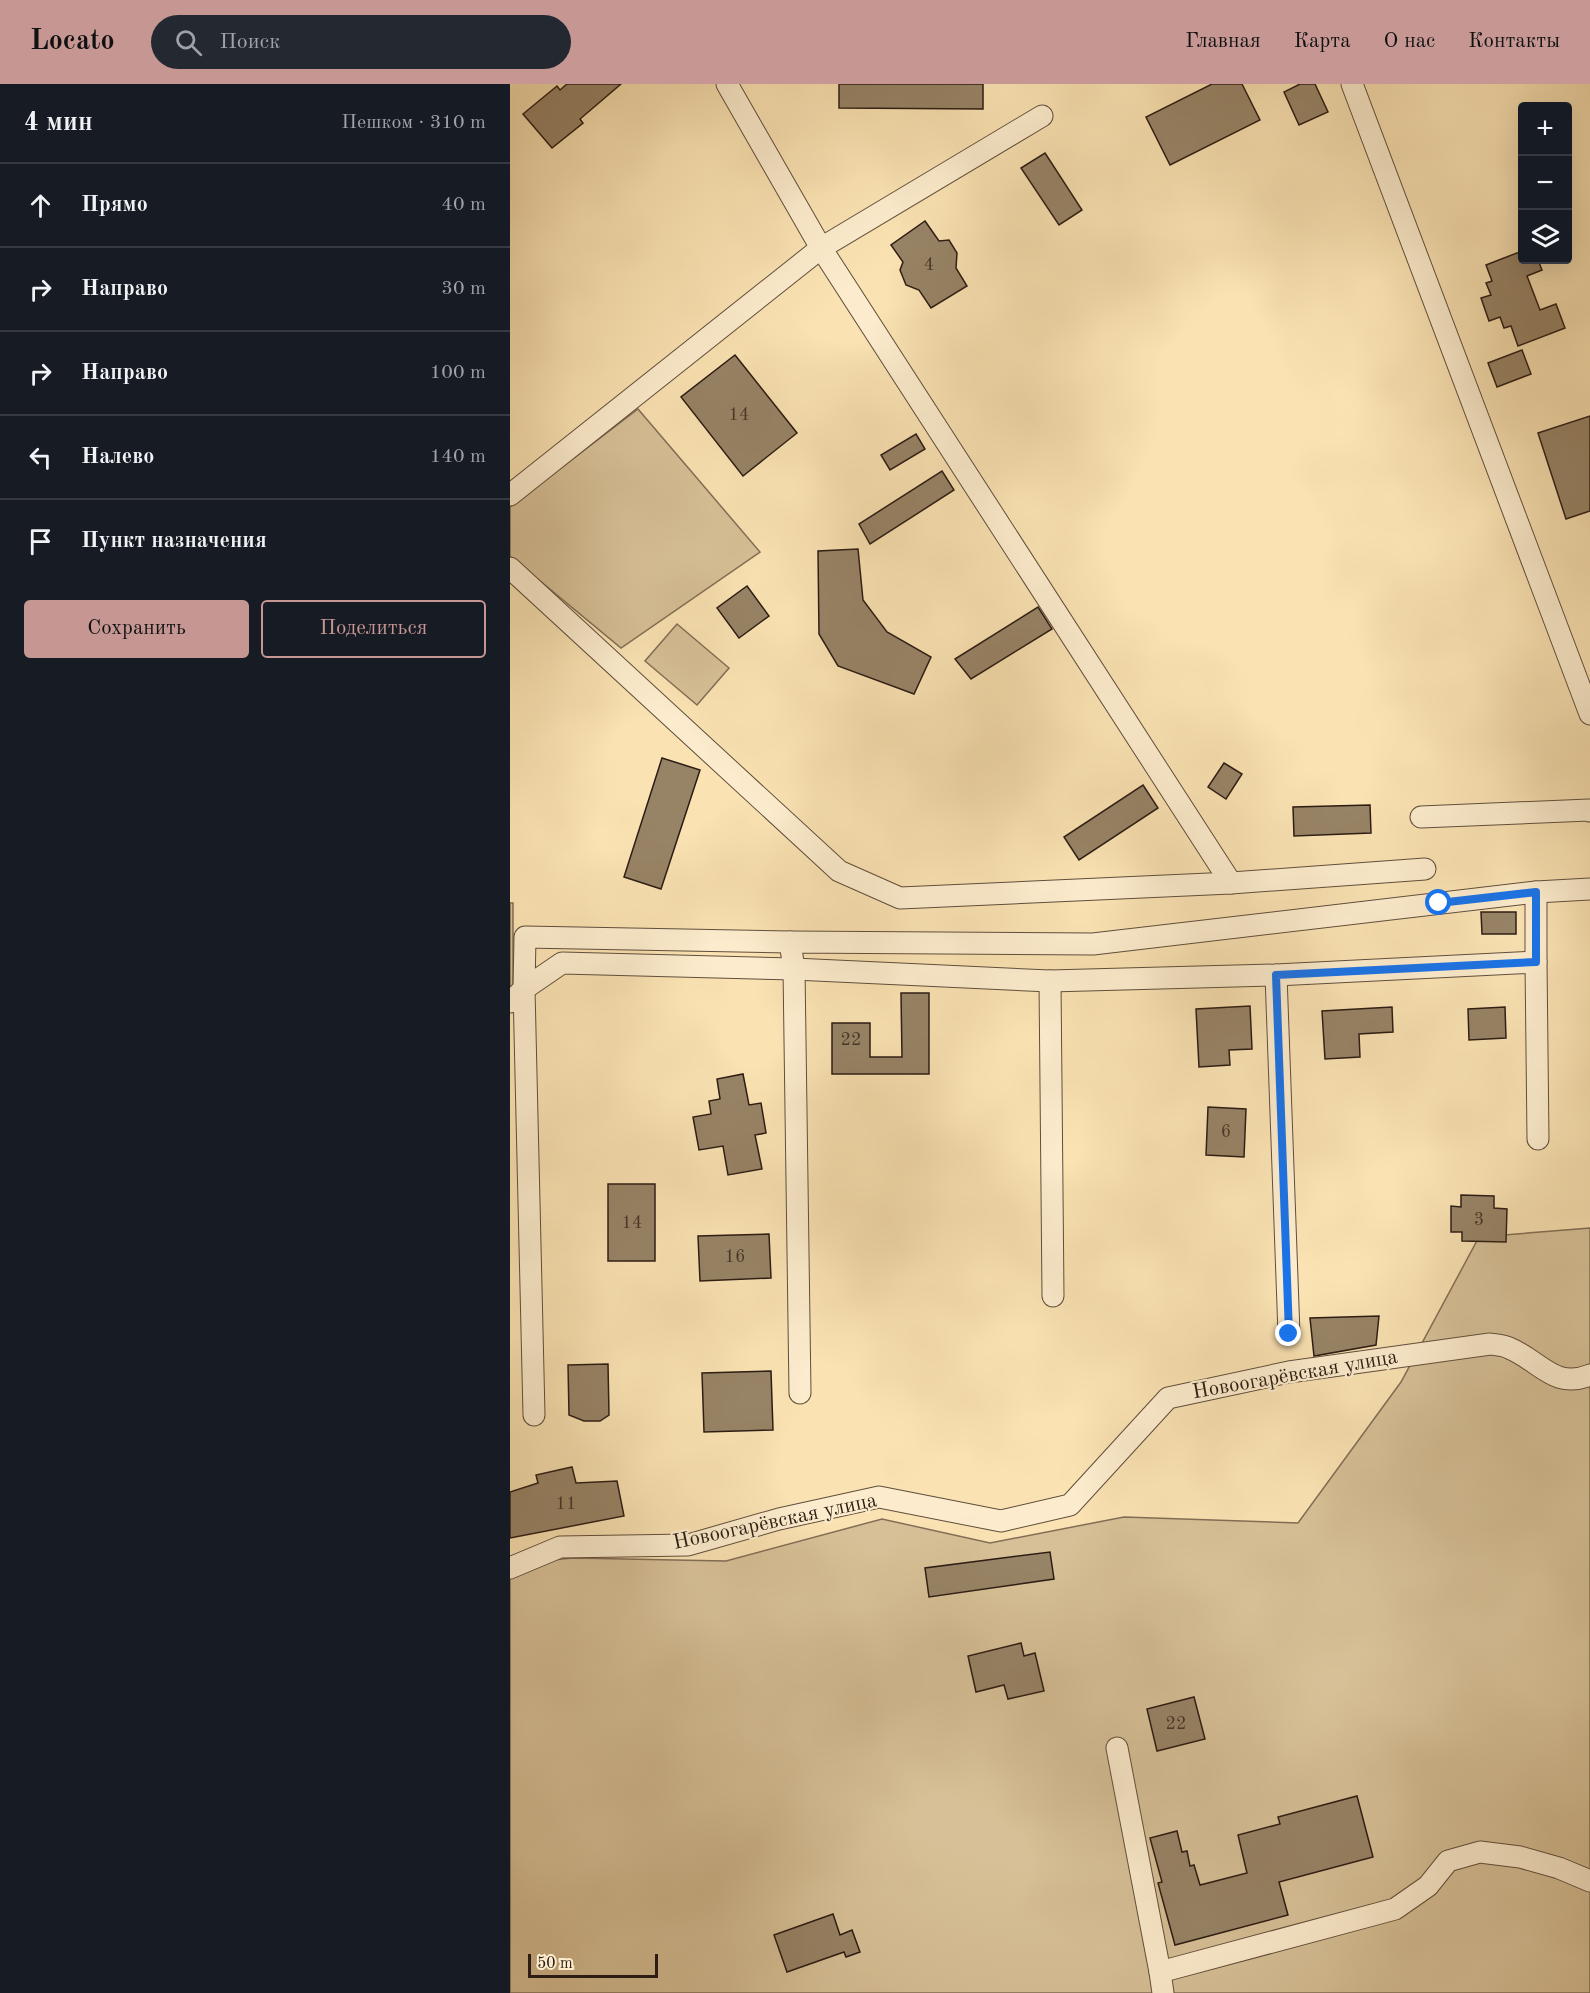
<!DOCTYPE html>
<html lang="ru">
<head>
<meta charset="utf-8">
<style>
	body { margin:0; font-family:"Old Standard TT",serif; background:#242831; color:#f1f3f6 }
	.controls { position:absolute; right:18px; top:18px; display:grid; overflow:hidden; border-radius:6px; box-shadow:0 6px 24px #0002 }
	.controls button { width:54px; height:54px; display:grid; place-items:center; padding:0; border:0; border-bottom:2px solid #363941; background:#171b24; color:#f1f3f6; font:30px sans-serif }
	.scale { position:absolute; left:18px; bottom:15px; width:130px; box-sizing:border-box; padding-left:6px; border:3px solid #2c1c14; border-top:0; font-size:16px; line-height:21px; white-space:nowrap; color:#2c1c14; -webkit-text-stroke:4px #fceccd; paint-order:stroke }
	.stop { position:absolute; width:18px; height:18px; margin:-14px; border:4px solid #1a73e8; border-radius:50%; background:#fff }
	.stop.end { background:#1a73e8; border-color:#fff; box-shadow:0 2px 6px #0008 }
	.list { margin:0; padding:0; list-style:none }
	h2 { display:flex; justify-content:space-between; align-items:center; height:78px; margin:0; padding:0 24px; font-size:26px }
	h2 small { font-size:20px; font-weight:400; color:#9ea1a6 }
	.list li { display:grid; grid-template-columns:39px 1fr auto; gap:18px; align-items:center; box-sizing:border-box; height:84px; padding:0 24px; border-top:2px solid #363941 }
	.list b { display:block; font-size:22px; white-space:nowrap }
	.list em { font-size:20px; font-style:normal; color:#9ea1a6 }
	.actions { display:flex; gap:12px; padding:18px 24px }
	.actions a { flex:1; padding:14px 0; border:2px solid #c59692; border-radius:6px; text-align:center; font-size:21px; color:#c59692 }
	.actions .main { background:#c59692; color:#111 }
	.icon { flex:none; width:33px; height:33px; fill:none; stroke:currentColor; stroke-width:2; stroke-linecap:round; stroke-linejoin:round }
	.map { position:relative; flex:none; width:1080px; height:1909px; overflow:hidden }
	header { display:flex; align-items:center; gap:36px; box-sizing:border-box; height:84px; padding:0 30px; background:#c59692; color:#111 }
	header strong { font-size:28px }
	nav { display:flex; gap:33px; margin-inline-start:auto; font-size:21px }
	.search { width:420px; height:54px; background:#242831; display:flex; align-items:center; gap:15px; box-sizing:border-box; padding:0 21px; border-radius:33px; color:#9ea1a6; font-size:22px }
	main { display:flex }
	aside { flex:1; background:#171b24 }
	.map>svg:first-child { display:block }
	.green { fill:#d7c097; stroke:#826e56; stroke-width:1.5 }
	.building { fill:#978366; stroke:#2c1c14; stroke-width:1.5 }
	.lines { fill:none; stroke-linecap:round; stroke-linejoin:round }
	.minor-casing { stroke:#604e3c; stroke-width:23 }
	.minor { stroke:#fceccd; stroke-width:21 }
	.route { stroke:#1a73e8; stroke-width:8 }
	.labels { text-anchor:middle; dominant-baseline:central; stroke-width:4.5; stroke-linejoin:round; paint-order:stroke }
	.number-label { font-size:18px; fill:#473628 }
	.street-label { font-size:21px; fill:#2c1c14; stroke:#fceccd }
</style>
</head>
<body>
<header>
<strong>Locato</strong>
<div class="search"><svg class="icon" aria-label="search" viewBox="0 0 24 24"><circle cx="10" cy="10" r="6"/><path d="M15 15l6 6"/></svg>Поиск</div>
<nav><a>Главная</a><a>Карта</a><a>О нас</a><a>Контакты</a></nav>
</header>
<main>
<aside>
<h2>4 мин<small>Пешком · 310 m</small></h2>
<ul class="list">
<li><svg class="icon" aria-label="ahead" viewBox="0 0 24 24"><path d="M12 20V5M6 11l6-6 6 6"/></svg><div><b>Прямо</b></div><em>40 m</em></li>
<li><svg class="icon" aria-label="right" viewBox="0 0 24 24"><path d="M7 20v-9h11M14 6l5 5-5 5"/></svg><div><b>Направо</b></div><em>30 m</em></li>
<li><svg class="icon" aria-label="right" viewBox="0 0 24 24"><path d="M7 20v-9h11M14 6l5 5-5 5"/></svg><div><b>Направо</b></div><em>100 m</em></li>
<li><svg class="icon" aria-label="left" viewBox="0 0 24 24"><path d="M17 20v-9H6M10 6l-5 5 5 5"/></svg><div><b>Налево</b></div><em>140 m</em></li>
<li><svg class="icon" aria-label="arrive" viewBox="0 0 24 24"><path d="M6 21V4h12l-3 4 3 4H6"/></svg><div><b>Пункт назначения</b></div></li>
</ul>
<div class="actions"><a class="main">Сохранить</a><a>Поделиться</a></div>
</aside>
<div class="map">
<svg width="1080" height="1909" viewBox="0 0 1080 1909">
	<rect width="100%" height="100%" fill="#fae2b2"/>
	<filter id="stains"><feTurbulence type="fractalNoise" baseFrequency=".00333" numOctaves="4"/><feColorMatrix values="0 0 0 0 .2 0 0 0 0 .09 0 0 0 0 .02 0 0 0 .5 -.17"/></filter>
	<radialGradient id="worn" r=".72"><stop offset=".6" stop-color="#630" stop-opacity="0"/><stop offset="1" stop-color="#630" stop-opacity=".3"/></radialGradient>
	<g class="green">
		<polygon points="128,325 250,468 111,564 0,472 0,423"/>
		<polygon points="167,540 219,584 187,621 135,577"/>
		<rect x="0" y="819" width="3" height="89"/>
		<polygon points="1080,1144 1080,1909 0,1909 0,1480 63,1474 216,1477 372,1435 480,1459 614,1433 788,1439 891,1298 969,1153"/>
	</g>
	<g class="building">
		<polygon points="57,0 111,0 70,35 73,39 42,64 13,30 47,2 50,6"/>
		<polygon points="329,0 473,0 473,25 329,24"/>
		<polygon points="702,0 732,0 750,36 660,81 636,33"/>
		<polygon points="790,0 805,0 818,28 789,41 774,8"/>
		<polygon points="535,69 572,126 549,141 511,84"/>
		<polygon points="415,137 429,157 439,156 447,169 446,184 457,202 421,224 409,206 396,201 390,186 393,178 381,161"/>
		<polygon points="1012,167 1012,176 1028,176 1032,186 1017,192 1030,226 1046,220 1055,244 1008,262 1001,242 994,244 990,233 979,237 971,214 981,211 976,199 982,197 976,181"/>
		<polygon points="1012,266 1021,290 987,303 978,279"/>
		<polygon points="225,271 287,349 233,392 171,313"/>
		<polygon points="1080,332 1080,427 1056,435 1028,349"/>
		<polygon points="406,350 415,365 380,386 371,371"/>
		<polygon points="432,387 444,406 360,460 349,440"/>
		<polygon points="348,465 353,516 377,548 421,573 404,610 328,582 309,550 308,467"/>
		<polygon points="237,502 259,532 229,554 207,524"/>
		<polygon points="528,523 542,545 461,595 445,575"/>
		<polygon points="152,674 190,686 151,805 114,793"/>
		<polygon points="714,679 732,690 716,715 698,703"/>
		<polygon points="633,701 648,724 569,776 554,753"/>
		<polygon points="860,721 861,749 784,752 783,723"/>
		<polygon points="971,828 1006,828 1006,850 972,850"/>
		<polygon points="391,909 419,909 419,990 322,990 322,939 360,939 360,973 392,973"/>
		<polygon points="740,922 742,965 719,966 720,981 689,983 686,925"/>
		<polygon points="882,923 883,948 849,950 850,973 815,975 812,927"/>
		<polygon points="995,923 996,954 959,956 958,925"/>
		<polygon points="233,990 239,1021 251,1019 256,1049 245,1051 252,1085 218,1091 213,1062 189,1066 183,1033 201,1030 199,1017 210,1015 207,995"/>
		<polygon points="698,1023 736,1025 734,1073 696,1071"/>
		<rect x="98" y="1100" width="47" height="77"/>
		<polygon points="951,1111 984,1112 984,1124 997,1125 996,1158 952,1157 952,1148 941,1148 941,1122 951,1123"/>
		<polygon points="259,1150 261,1194 190,1197 188,1152"/>
		<polygon points="869,1232 866,1261 804,1272 800,1234"/>
		<polygon points="98,1280 99,1331 90,1337 74,1337 59,1331 58,1281"/>
		<polygon points="261,1287 263,1346 194,1348 192,1289"/>
		<polygon points="62,1383 66,1399 107,1397 114,1432 0,1454 0,1408 28,1399 26,1391"/>
		<polygon points="540,1468 544,1495 419,1513 415,1484"/>
		<polygon points="511,1559 514,1572 525,1569 534,1607 498,1615 494,1601 466,1608 458,1572"/>
		<polygon points="684,1613 695,1655 647,1667 637,1625"/>
		<polygon points="847,1712 863,1773 769,1798 778,1831 665,1861 648,1799 652,1798 640,1754 667,1747 672,1768 677,1767 680,1782 684,1781 690,1801 737,1789 728,1751 770,1740 768,1733"/>
		<polygon points="323,1830 330,1851 342,1846 350,1868 336,1873 334,1868 277,1888 264,1851"/>
	</g>
	<g class="lines">
		<defs>
			<g id="minor">
				<polyline points="217,0 311,164 721,799 915,785"/>
				<polyline points="842,0 1080,630"/>
				<polyline points="0,411 311,164 532,32"/>
				<polyline points="0,484 329,787 390,814 721,799"/>
				<polyline points="911,733 1079,726 1080,727"/>
				<polyline points="1026,878 1026,808"/>
				<polyline points="766,891 779,1250"/>
				<polyline points="540,897 543,1212"/>
				<polyline points="14,905 52,879 284,885 540,897 766,891 1026,878 1028,1055"/>
				<polyline points="14,905 15,853 280,858"/>
				<polyline points="0,918 14,905 24,1331"/>
				<polyline points="290,1309 284,885 280,858 583,860 1026,808 1080,805"/>
				<path d="M 0,1484 L 50,1463 L 178,1461 L 269,1435 L 369,1413 L 491,1437 L 560,1421 L 658,1314 L 779,1288 L 980,1260 C 986,1261 993,1261 999,1264 C 1029,1276 1044,1306 1080,1291"/>
				<polyline points="607,1664 650,1888"/>
				<polyline points="653,1909 650,1888 885,1825 918,1802 938,1777 970,1768 1010,1773 1049,1784 1080,1797"/>
			</g>
		</defs>
		<use href="#minor" class="minor-casing"/>
		<use href="#minor" class="minor"/>
	</g>
	<g class="lines">
		<polyline class="route" points="779,1250 766,891 1026,878 1026,808 929,819"/>
	</g>
	<g class="labels">
		<g class="number-label">
			<text x="419" y="181">4</text>
			<text x="229" y="331">14</text>
			<text x="341" y="956">22</text>
			<text x="716" y="1048">6</text>
			<text x="969" y="1136">3</text>
			<text x="122" y="1139">14</text>
			<text x="225" y="1173">16</text>
			<text x="56" y="1420">11</text>
			<text x="666" y="1640">22</text>
		</g>
		<g class="street-label">
			<text transform="translate(785 1291) rotate(-10)">Новоогарёвская улица</text>
			<text transform="translate(265 1438) rotate(-12)">Новоогарёвская улица</text>
		</g>
	</g>
	<rect width="100%" height="100%" filter="url(#stains)"/>
	<rect width="100%" height="100%" fill="url(#worn)"/>
</svg>
<div class="controls">
<button>+</button>
<button>−</button>
<button><svg class="icon" aria-label="layers" viewBox="0 0 24 24"><path d="M12 4l9 5-9 5-9-5zM3 14l9 5 9-5"/></svg></button>
</div>
<div class="scale">50 m</div>
<div class="stop" style="left:929px;top:819px"></div>
<div class="stop end" style="left:779px;top:1250px"></div>
</div>
</main>
</body>
</html>
